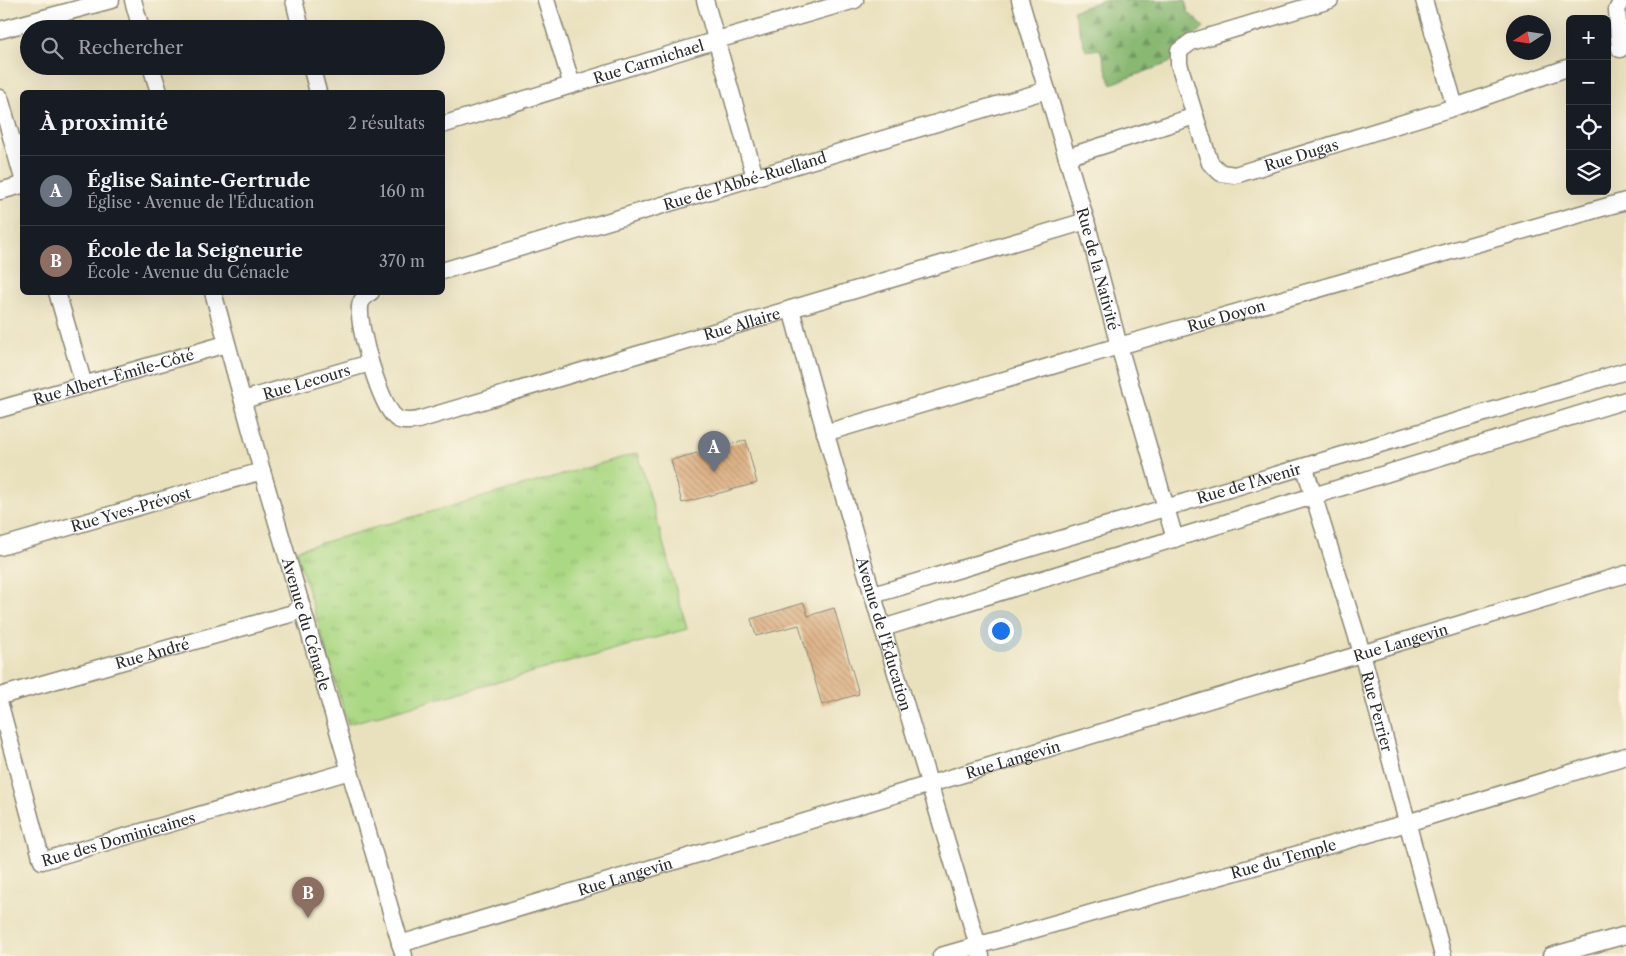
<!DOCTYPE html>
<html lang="fr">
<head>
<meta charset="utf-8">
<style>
	body { margin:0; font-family:"Libre Caslon Text",serif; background:#20242c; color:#f1f3f6 }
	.controls { position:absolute; right:15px; top:15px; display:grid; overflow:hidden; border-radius:8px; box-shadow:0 5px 20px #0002 }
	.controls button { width:45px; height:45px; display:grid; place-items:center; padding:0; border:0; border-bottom:1px solid #363941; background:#171b24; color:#f1f3f6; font:25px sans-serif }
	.compass { position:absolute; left:1506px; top:15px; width:45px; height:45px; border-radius:50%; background:#171b24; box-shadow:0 5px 20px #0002; rotate:258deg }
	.you { position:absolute; left:1000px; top:630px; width:18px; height:18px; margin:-12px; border:4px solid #fff; border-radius:50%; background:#1a73e8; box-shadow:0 0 0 8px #1a73e833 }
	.badge { display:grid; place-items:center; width:32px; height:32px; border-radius:50%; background:#d1495b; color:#fff; font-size:16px; font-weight:700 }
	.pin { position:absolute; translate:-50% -41px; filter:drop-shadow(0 1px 2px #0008) }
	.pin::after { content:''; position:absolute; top:26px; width:18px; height:15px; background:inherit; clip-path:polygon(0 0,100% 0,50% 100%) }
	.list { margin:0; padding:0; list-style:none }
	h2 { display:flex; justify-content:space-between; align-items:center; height:65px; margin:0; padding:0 20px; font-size:21px }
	h2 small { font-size:16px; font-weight:400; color:#9ea1a6 }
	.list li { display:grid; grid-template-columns:32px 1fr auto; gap:15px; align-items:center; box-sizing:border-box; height:70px; padding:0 20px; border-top:1px solid #363941 }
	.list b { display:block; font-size:19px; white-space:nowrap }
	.list p { margin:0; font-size:16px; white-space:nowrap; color:#9ea1a6 }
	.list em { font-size:16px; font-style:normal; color:#9ea1a6 }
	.icon { flex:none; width:28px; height:28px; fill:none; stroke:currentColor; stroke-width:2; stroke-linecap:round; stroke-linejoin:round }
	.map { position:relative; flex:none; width:1626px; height:956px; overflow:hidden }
	.search { position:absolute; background:#171b24; box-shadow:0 5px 20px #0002; left:20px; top:20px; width:425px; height:55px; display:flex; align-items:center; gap:12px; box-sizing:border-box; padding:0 18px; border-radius:28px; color:#9ea1a6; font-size:19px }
	.panel { position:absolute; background:#171b24; box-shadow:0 5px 20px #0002; left:20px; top:90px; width:425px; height:205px; border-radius:8px }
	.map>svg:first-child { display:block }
	.forest { fill:url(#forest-firs); stroke:#5a724e }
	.park { fill:url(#park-tufts); stroke:#6b8258 }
	.building { fill:url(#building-back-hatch) }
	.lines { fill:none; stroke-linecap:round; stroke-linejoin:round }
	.minor-casing { stroke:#8a8674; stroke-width:19 }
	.minor { stroke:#fff; stroke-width:16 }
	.labels { text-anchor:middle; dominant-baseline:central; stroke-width:5; stroke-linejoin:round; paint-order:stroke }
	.street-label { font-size:15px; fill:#2b2b2b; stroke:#fcf5e5 }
</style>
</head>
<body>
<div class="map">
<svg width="1626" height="956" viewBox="0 0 1626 956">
	<defs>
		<pattern id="forest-firs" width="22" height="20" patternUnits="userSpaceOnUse" patternTransform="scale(1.25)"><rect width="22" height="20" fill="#88b872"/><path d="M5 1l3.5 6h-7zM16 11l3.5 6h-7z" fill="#6f965e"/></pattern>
		<pattern id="park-tufts" width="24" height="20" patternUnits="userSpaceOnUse" patternTransform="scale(1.25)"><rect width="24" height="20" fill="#abd884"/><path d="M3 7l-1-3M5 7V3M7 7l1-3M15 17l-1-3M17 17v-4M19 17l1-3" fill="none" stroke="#93ba72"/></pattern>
		<pattern id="building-back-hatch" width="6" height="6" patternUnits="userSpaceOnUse" patternTransform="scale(1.25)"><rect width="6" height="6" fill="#deb286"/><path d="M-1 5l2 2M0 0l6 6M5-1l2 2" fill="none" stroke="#b4916e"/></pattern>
	</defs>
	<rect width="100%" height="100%" fill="#fcf5e5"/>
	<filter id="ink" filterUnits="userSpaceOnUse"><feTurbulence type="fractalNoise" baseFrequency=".02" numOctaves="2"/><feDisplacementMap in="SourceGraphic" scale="10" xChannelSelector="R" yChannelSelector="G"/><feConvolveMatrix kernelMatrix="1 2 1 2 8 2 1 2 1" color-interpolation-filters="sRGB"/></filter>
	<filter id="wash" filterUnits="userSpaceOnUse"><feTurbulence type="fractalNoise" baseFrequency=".0096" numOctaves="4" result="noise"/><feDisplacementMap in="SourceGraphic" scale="20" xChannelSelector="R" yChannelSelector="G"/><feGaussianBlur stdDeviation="1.12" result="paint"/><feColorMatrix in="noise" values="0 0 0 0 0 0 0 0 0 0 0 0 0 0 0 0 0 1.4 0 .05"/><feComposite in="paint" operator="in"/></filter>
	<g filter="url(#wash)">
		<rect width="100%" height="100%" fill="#e9e1be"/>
		<polygon class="forest" points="1103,0 1185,0 1188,12 1204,27 1169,63 1111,84 1100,49 1086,51 1073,11"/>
		<polygon class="park" points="638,453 687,629 348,724 296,550"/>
		<g id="blocks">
			<g class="building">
				<polygon points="746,440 757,483 682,503 671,460"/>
				<polygon points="804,603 808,616 834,608 859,694 822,705 799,625 756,636 751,619"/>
			</g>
		</g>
	</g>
	<g filter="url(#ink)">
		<use href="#blocks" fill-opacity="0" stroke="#8a8674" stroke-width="1"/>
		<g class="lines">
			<defs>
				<g id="minor">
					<polyline points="133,0 141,29"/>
					<polyline points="294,0 301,29"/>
					<polyline points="546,0 572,85"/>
					<polyline points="705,0 755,177"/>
					<path id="s1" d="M 1020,0 L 1086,221 L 1119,346 L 1175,539"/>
					<polyline points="1424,0 1455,107"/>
					<polyline points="0,30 111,0"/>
					<polyline points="1620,49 1617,10 1622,0"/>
					<polyline points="151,66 159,92"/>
					<polyline points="311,66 318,92"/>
					<polyline points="0,98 22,175"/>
					<polyline points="1195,116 1179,64 1179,51 1191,42 1330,0"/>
					<path id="s2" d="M 442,125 L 717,40 L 855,0"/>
					<path id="s3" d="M 1067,157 L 1195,116 L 1210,163 L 1221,173 L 1235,175 L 1455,107 L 1570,67"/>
					<polyline points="0,191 22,185"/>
					<path id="s4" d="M 442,271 L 1047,90"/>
					<polyline points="57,292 84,385"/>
					<path id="s5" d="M 213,292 L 262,471 L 404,956"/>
					<path id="s6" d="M 371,292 C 366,295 360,301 360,307 C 358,328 380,404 395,417 C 401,423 410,421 418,420 L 1086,221"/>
					<path id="s7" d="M 791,309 C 850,526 917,741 981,956"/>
					<path id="s8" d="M 243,400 L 370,363"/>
					<path id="s9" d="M 0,409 L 226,344"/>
					<path id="s10" d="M 825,433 L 1119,346 L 1626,201"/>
					<path id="s11" d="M 1305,468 L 1362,653 L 1443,956"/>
					<path id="s12" d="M 0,547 L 262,471"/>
					<path id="s13" d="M 873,595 C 1124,519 1375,446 1626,371"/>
					<polyline points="883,628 1626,400"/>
					<path id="s14" d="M 0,696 L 290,614 L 302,608"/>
					<path id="s15" d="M 0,705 L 42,861 L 350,771"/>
					<path id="s16" d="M 400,944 L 1626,574"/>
					<path id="s17" d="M 941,956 L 1407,823 L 1626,756"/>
					<polyline points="1551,956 1626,935"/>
				</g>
			</defs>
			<use href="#minor" class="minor-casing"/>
			<use href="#minor" class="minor"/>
		</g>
	</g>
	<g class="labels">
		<g class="street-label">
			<text stroke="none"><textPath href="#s2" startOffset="216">Rue Carmichael</textPath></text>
			<text stroke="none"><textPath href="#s3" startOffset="282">Rue Dugas</textPath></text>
			<text stroke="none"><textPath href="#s4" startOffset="316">Rue de l'Abbé-Ruelland</textPath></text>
			<text stroke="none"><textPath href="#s1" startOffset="280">Rue de la Nativité</textPath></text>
			<text stroke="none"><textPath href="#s10" startOffset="418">Rue Doyon</textPath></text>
			<text stroke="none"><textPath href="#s6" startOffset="498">Rue Allaire</textPath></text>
			<text stroke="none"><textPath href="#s9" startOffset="118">Rue Albert-Émile-Côté</textPath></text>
			<text stroke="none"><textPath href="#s8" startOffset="66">Rue Lecours</textPath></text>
			<text stroke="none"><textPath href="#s13" startOffset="392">Rue de l'Avenir</textPath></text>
			<text stroke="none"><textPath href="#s12" startOffset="136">Rue Yves-Prévost</textPath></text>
			<text stroke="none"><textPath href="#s5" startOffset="345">Avenue du Cénacle</textPath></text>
			<text stroke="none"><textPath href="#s7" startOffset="338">Avenue de l'Éducation</textPath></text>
			<text stroke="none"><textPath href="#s16" startOffset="1045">Rue Langevin</textPath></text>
			<text stroke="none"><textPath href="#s14" startOffset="158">Rue André</textPath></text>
			<text stroke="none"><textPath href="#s11" startOffset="254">Rue Perrier</textPath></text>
			<text stroke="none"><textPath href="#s16" startOffset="640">Rue Langevin</textPath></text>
			<text stroke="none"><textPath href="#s15" startOffset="241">Rue des Dominicaines</textPath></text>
			<text stroke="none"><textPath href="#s17" startOffset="356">Rue du Temple</textPath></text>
			<text stroke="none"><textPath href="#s16" startOffset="235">Rue Langevin</textPath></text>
		</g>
	</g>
</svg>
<div class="controls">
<button>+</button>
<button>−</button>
<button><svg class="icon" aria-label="locate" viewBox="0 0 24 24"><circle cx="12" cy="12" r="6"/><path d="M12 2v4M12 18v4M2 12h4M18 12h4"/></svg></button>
<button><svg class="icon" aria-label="layers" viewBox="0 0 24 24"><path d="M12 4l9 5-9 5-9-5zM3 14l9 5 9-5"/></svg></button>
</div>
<svg class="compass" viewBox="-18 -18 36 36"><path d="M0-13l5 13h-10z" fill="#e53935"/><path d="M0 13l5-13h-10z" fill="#9ea1a6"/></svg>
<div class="you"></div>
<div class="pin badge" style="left:714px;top:472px;background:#6b7280">A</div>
<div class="pin badge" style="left:308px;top:918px;background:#8d6e63">B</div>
<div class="search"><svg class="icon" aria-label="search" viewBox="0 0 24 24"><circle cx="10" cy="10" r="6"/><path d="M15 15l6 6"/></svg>Rechercher</div>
<section class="panel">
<h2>À proximité<small>2 résultats</small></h2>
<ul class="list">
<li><span class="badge" style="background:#6b7280">A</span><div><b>Église Sainte-Gertrude</b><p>Église · Avenue de l'Éducation</p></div><em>160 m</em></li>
<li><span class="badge" style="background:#8d6e63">B</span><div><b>École de la Seigneurie</b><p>École · Avenue du Cénacle</p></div><em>370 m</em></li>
</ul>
</section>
</div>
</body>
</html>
